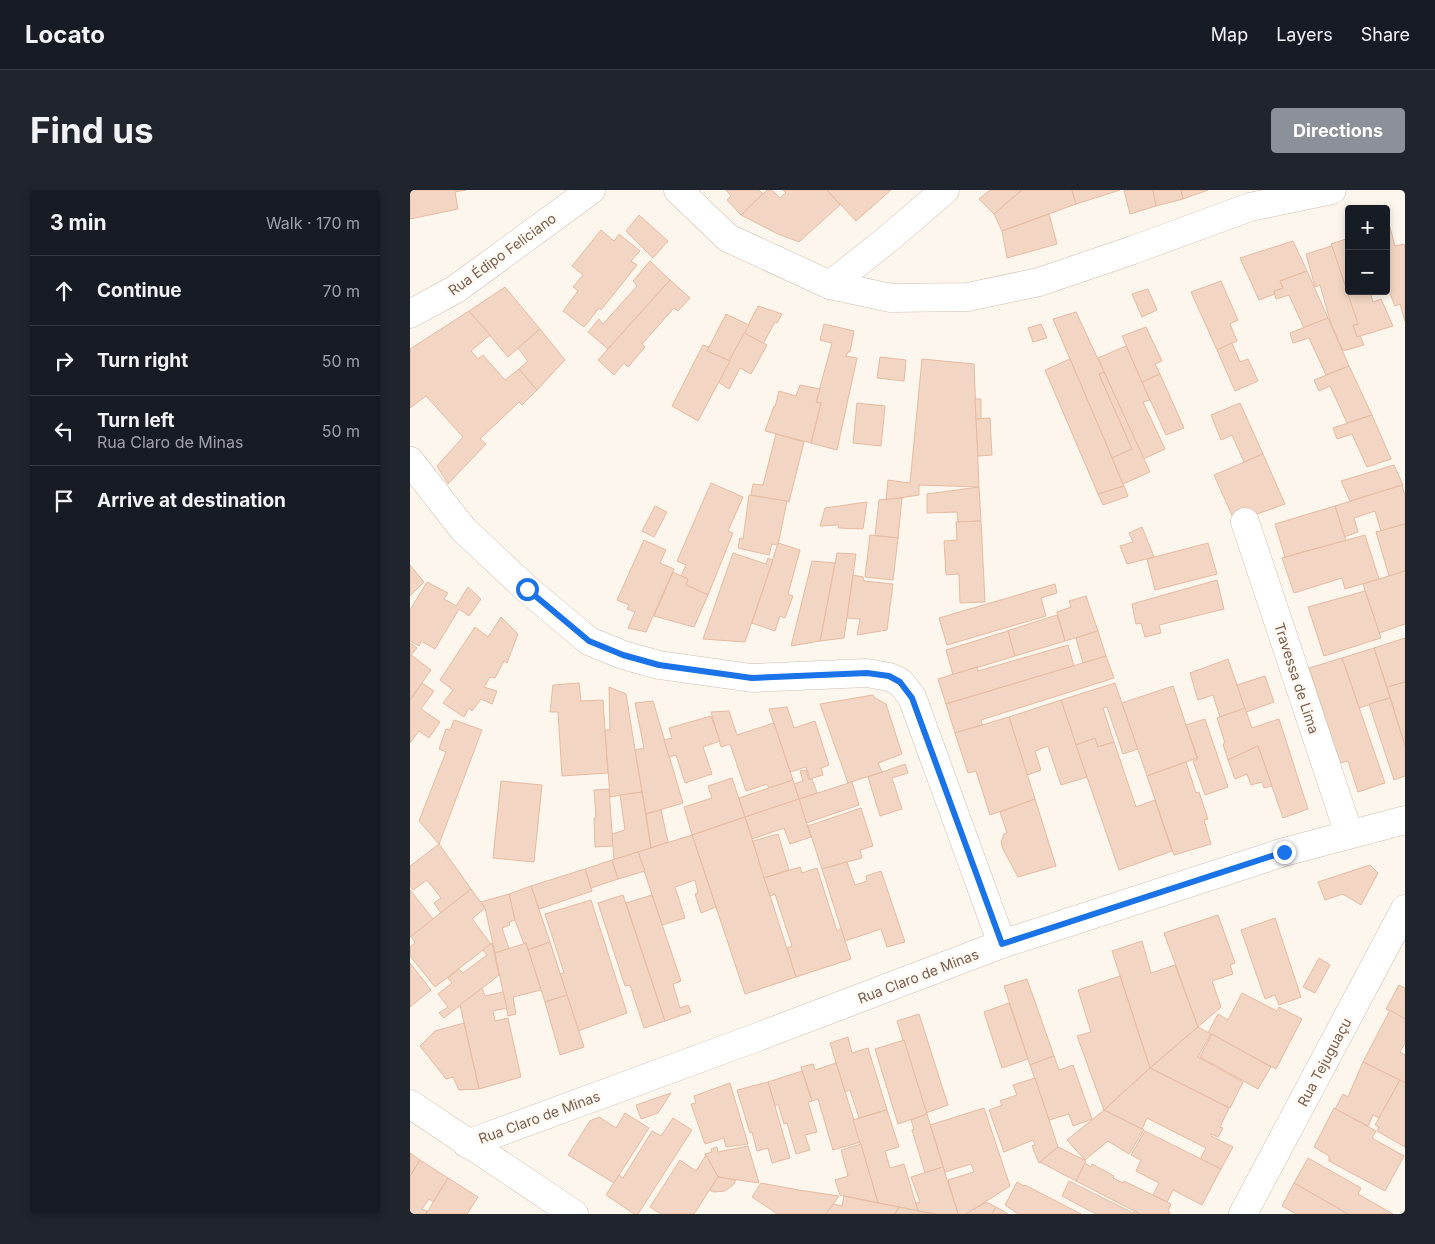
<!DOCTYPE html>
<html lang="en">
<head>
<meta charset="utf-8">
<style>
	body { margin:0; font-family:Inter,sans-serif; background:#20242c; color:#f1f3f6 }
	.controls { position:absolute; right:15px; top:15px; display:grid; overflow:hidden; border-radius:5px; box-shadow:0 2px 8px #0003 }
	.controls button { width:45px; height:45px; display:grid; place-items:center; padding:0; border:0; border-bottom:1px solid #363941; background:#171b24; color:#f1f3f6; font:25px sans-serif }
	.stop { position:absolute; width:15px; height:15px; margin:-11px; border:4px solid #1a73e8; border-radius:50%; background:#fff }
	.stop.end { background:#1a73e8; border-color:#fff; box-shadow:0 1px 5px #0008 }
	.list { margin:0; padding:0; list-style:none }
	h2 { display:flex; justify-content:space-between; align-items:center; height:65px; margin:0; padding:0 20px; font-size:21px }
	h2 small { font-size:16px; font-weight:400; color:#9ea1a6 }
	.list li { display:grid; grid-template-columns:32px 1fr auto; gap:15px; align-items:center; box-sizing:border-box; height:70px; padding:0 20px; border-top:1px solid #363941 }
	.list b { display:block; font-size:19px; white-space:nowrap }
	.list p { margin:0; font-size:16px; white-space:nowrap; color:#9ea1a6 }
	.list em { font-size:16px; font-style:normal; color:#9ea1a6 }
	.icon { flex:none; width:28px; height:28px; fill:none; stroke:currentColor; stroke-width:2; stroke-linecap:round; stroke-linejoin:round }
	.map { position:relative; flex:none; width:995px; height:1024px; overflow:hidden; border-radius:5px }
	header { display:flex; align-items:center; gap:30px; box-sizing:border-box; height:70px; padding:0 25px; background:#171b24; border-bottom:1px solid #363941 }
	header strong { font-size:24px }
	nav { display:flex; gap:28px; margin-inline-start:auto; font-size:18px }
	.intro { display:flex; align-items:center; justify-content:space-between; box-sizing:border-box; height:120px; padding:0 30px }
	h1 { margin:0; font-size:35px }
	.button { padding:12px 22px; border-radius:5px; background:#8c9099; color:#fff; font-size:18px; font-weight:700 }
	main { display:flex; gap:30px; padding:0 30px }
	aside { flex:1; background:#171b24; border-radius:5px; box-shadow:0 2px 8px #0003 }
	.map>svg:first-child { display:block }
	.building { fill:#f3d5c3; stroke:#e6bba3 }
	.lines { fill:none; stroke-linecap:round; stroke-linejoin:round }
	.minor-casing { stroke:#d1beb0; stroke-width:29 }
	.tertiary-casing { stroke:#d1beb0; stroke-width:29 }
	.minor { stroke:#fff; stroke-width:28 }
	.tertiary { stroke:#fff; stroke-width:28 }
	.route { stroke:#1a73e8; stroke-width:6 }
	.labels { text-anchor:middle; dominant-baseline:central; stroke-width:5; stroke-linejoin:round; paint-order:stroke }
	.street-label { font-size:14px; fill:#7a5c4d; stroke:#fffaf3 }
</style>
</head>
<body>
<header>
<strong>Locato</strong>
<nav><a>Map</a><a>Layers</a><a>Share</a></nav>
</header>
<div class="intro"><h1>Find us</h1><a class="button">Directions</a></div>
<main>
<aside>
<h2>3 min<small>Walk · 170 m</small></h2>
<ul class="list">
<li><svg class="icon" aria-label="ahead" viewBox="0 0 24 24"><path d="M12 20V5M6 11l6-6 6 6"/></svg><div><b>Continue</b></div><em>70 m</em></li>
<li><svg class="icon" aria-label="right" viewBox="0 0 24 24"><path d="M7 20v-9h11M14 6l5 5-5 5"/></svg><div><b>Turn right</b></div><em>50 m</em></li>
<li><svg class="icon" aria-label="left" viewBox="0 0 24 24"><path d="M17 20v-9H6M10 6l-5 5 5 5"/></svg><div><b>Turn left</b><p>Rua Claro de Minas</p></div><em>50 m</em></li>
<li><svg class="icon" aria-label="arrive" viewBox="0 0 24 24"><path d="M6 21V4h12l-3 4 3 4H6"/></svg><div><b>Arrive at destination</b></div></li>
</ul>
</aside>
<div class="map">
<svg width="995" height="1024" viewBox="0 0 995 1024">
	<rect width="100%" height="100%" fill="#fdf6ec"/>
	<g class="building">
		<polygon points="0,0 56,0 45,2 48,19 0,29"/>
		<polygon points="316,0 349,0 353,4 331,25 317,10 321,6"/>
		<polygon points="357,0 362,0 370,8 376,3 373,0 417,0 430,15 389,52 368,44 331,25"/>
		<polygon points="417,0 481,0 446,31"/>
		<polygon points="580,0 612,0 584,24 569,9"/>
		<polygon points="612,0 662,0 666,14 592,41 584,24"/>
		<polygon points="662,0 710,0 666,14"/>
		<polygon points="714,0 743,0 746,16 720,24"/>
		<polygon points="743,0 771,0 773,9 746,16"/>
		<polygon points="771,0 798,0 773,9"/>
		<polygon points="639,24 647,54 597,68 592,41"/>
		<polygon points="229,25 258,51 243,68 216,41"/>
		<polygon points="976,37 980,37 985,56 994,54 995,58 995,131 990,114 985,116 976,94"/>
		<polygon points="191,40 204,51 209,44 230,61 221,71 227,75 191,120 189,118 174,137 153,121 168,101 163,97 173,85 162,76"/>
		<polygon points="939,48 939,101 960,101 963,112 971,109 983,136 947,147 943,135 948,134 921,54"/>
		<polygon points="883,51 897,81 870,91 873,98 864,101 865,104 849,110 830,68"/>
		<polygon points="922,56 948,134 943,135 947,147 950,146 954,155 933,161 921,134 910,95 905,97 896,64"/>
		<polygon points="240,71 260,90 198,159 178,142 189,129 193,134 227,96 223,91"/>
		<polygon points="897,81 918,128 894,138 879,105 866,109 864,101 873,98 870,91"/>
		<polygon points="260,90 280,108 268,121 264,118 232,154 235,157 218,177 214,173 204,185 188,170"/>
		<polygon points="811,91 828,130 820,134 827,151 807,160 781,102"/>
		<polygon points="95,97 130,139 98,167 59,121"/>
		<polygon points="738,99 747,120 732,127 722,104"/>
		<polygon points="348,116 372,124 367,133 365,132 353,154 334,143"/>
		<polygon points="59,121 80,145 61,161 68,169 73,165 95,190 109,179 127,200 112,215 109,212 70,249 76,254 38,294 27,276 53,247 16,206 0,218 0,159"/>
		<polygon points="666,122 694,182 689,184 722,259 702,268 643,129"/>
		<polygon points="316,124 339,135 320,171 297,161"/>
		<polygon points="918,128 939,176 916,185 899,148 883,153 880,143"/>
		<polygon points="414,134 444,141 440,162 438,162 436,166 447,168 427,260 401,253 411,213 406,212 422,153 410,150"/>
		<polygon points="631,134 637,148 623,152 618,138"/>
		<polygon points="736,137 752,171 745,174 750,184 732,192 712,146"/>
		<polygon points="130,139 155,170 127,200 109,179 118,171 108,158"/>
		<polygon points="334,143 357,155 341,184 330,178 319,199 308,192"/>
		<polygon points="822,153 830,172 838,169 848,191 825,201 807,160"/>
		<polygon points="293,155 299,157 297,161 320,171 288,231 262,216"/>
		<polygon points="716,156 740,210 733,212 755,259 733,269 688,168"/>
		<polygon points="470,167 496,170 494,191 467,188"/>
		<polygon points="512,169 564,174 569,297 509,295 509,305 476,310 478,290 500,293"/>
		<polygon points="660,169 714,296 688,304 635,180"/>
		<polygon points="939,176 962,225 937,233 920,196 909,201 904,190"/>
		<polygon points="694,182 740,282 713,294 702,268 722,259 689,184"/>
		<polygon points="750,184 774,238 756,245 732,192"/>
		<polygon points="390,195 410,199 406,212 411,213 401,253 355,241 364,216 365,217 369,201 386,206"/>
		<polygon points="565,209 571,209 571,229 566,229"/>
		<polygon points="447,213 475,216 471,256 443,253"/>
		<polygon points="830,213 853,264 834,272 822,245 811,250 801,225"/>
		<polygon points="962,225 981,269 957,277 942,244 927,249 923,238"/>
		<polygon points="580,228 582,265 568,266 566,229"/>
		<polygon points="366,244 394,252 379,312 341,305 343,294 353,295"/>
		<polygon points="853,264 875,314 825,332 804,285"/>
		<polygon points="984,275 993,295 940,311 931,291"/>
		<polygon points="301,293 333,307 318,341 323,343 298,405 276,395 278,389 271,386 276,375 267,371"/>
		<polygon points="992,295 995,306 995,334 971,341 965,321 944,328 948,342 934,347 925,316"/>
		<polygon points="714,296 718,306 693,315 688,304"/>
		<polygon points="569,297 571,331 548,332 547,322 517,323 517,304"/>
		<polygon points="339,305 377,311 368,355 362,354 359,365 328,358 330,348 333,349"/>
		<polygon points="492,308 488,348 465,346 469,310"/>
		<polygon points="457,312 453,339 429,338 428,335 410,336 415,318"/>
		<polygon points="245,316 257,322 244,347 232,341"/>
		<polygon points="925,316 936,351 875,367 865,334"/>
		<polygon points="571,331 575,412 550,413 549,384 536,385 534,351 547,350 546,332"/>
		<polygon points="995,334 995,381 979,386 966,342"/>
		<polygon points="732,337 744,367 717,374 710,356 723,352 719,343"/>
		<polygon points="460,345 488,348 483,390 455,387"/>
		<polygon points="955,345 969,389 935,399 932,388 884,403 872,368"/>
		<polygon points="234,350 256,360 250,373 264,379 236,442 218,438 225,422 217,419 219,415 207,410"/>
		<polygon points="368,353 390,360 378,404 383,406 375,428 370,426 365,441 342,433"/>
		<polygon points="798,353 807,384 745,400 737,369"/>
		<polygon points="323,363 356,374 358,368 363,370 335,452 293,449"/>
		<polygon points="427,363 446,364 434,448 410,451"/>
		<polygon points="402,371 425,373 410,451 381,456"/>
		<polygon points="0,375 14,392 0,406"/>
		<polygon points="995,381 995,434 969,443 953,394"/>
		<polygon points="263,382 278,389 276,395 298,405 284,437 244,426"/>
		<polygon points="443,385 453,387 454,391 483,394 477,440 447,445 450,429 437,428"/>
		<polygon points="807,390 814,419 749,435 751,443 735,447 731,433 726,434 722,414"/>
		<polygon points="17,392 38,403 34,409 46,416 58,397 71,409 59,426 49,419 25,459 11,451 9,456 0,451 0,420"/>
		<polygon points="645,394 647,403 631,408 636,426 537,455 529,428"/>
		<polygon points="955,401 971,448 914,466 898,417"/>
		<polygon points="676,406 688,441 655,451 647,422 661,417 659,411"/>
		<polygon points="647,425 655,451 605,466 597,441"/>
		<polygon points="91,427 108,444 97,473 94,471 85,488 80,487 74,497 87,501 82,514 71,509 62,521 59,518 54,527 33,513 43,500 30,490 65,437 78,447"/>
		<polygon points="598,441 605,466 543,485 536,460"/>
		<polygon points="688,441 696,466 673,473 666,448"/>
		<polygon points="995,448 995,492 977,497 964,458"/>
		<polygon points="0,453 7,458 1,465 21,480 0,510"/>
		<polygon points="658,455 664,476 536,514 528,489 567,477 568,481"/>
		<polygon points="964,458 980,508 949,518 932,468"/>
		<polygon points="696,466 704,488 571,530 572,535 545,543 536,514"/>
		<polygon points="932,468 975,593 948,602 938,571 930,573 899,478"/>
		<polygon points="818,469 835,518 810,527 803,505 788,510 780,483"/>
		<polygon points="855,486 864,512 836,522 827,495"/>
		<polygon points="995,492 995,556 977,497"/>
		<polygon points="12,493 24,501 11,519 30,532 19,548 9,541 0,553 0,510"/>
		<polygon points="169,493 171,511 193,510 198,583 152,586 148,522 140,522 143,495"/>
		<polygon points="705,493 728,559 713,564 697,517 693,518 704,552 688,557 685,548 666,555 651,510"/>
		<polygon points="763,496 787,568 737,586 712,513"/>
		<polygon points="199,497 216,504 232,602 200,607 195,540 200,540"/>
		<polygon points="463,505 465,508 476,514 492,564 468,573 472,582 438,593 410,514"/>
		<polygon points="980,508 995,556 995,586 984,590 959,514"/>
		<polygon points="651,510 677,587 651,595 638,556 625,561 631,580 617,585 599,527"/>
		<polygon points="243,511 273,613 236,624 225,560 234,558 225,513"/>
		<polygon points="377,517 384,538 405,531 419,575 411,578 413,585 400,589 396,577 380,582 359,519"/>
		<polygon points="835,518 842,538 869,529 898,619 873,628 848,556 818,570 813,554 815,553 807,528"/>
		<polygon points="319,521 327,545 364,533 383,590 359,598 357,594 336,601 320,554 311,557 301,522"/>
		<polygon points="301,526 310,551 293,557 302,584 275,593 266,565 259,567 254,550 262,548 259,538"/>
		<polygon points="599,527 625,609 580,625 566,581 558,583 545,543"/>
		<polygon points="795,529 818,597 795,605 783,571 788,569 776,535"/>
		<polygon points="44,530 72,540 29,654 9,631 36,562 29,559 36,539 40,540"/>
		<polygon points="685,548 688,557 704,552 726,617 745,610 762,661 709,680 666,555"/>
		<polygon points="848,556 862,596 854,598 852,592 841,595 837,584 825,589 818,570"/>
		<polygon points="776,572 786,603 789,602 798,629 794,630 801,654 764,665 737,586"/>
		<polygon points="495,574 498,583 482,588 492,619 470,626 458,587"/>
		<polygon points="396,580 399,590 402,589 407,603 389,609 384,594 393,591 390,581"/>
		<polygon points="322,588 335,627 282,645 274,617 302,608 298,596"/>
		<polygon points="383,590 389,609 335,627 329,608"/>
		<polygon points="91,591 132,595 124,672 83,668"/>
		<polygon points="442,592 449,615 396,633 389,609"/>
		<polygon points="199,599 203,656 185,657 184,628 186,628 184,600"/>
		<polygon points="232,602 241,658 204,670 202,644 215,640 210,605"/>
		<polygon points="389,609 401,647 380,654 374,638 342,649 335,627"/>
		<polygon points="625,609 646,676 608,687 593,659 591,652 594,644 597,643 590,622"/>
		<polygon points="451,618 463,656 450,660 452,668 412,679 398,636"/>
		<polygon points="251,620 258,652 241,658 236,624"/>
		<polygon points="335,627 386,787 335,804 282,645"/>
		<polygon points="368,644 379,680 354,688 343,651"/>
		<polygon points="282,645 306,717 291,723 285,704 288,703 285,690 265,697 275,728 252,735 228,662"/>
		<polygon points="29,654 61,699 31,723 24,713 31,708 17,690 3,700 0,696 0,676"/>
		<polygon points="228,662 235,681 208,689 202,670"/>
		<polygon points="202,670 208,689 181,698 175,679"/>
		<polygon points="437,672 445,695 457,691 456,686 471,681 495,752 477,757 471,739 435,751 412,679"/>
		<polygon points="960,675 968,683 951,715 933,704 915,710 908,692"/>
		<polygon points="390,677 392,683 407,678 427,741 431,739 441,769 386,787 377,758 382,756 365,704 360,706 354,688"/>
		<polygon points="175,679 182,701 129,719 121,696"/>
		<polygon points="121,696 140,752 118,760 116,753 114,754 105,730 99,704"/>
		<polygon points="61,699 75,718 62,729 81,754 25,797 0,766 0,757 5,753 1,746"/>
		<polygon points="0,700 23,729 0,747"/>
		<polygon points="99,704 105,730 99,732 100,735 92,738 99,759 85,763 75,718 71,712"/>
		<polygon points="213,705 255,831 234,838 220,795 215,796 188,713"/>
		<polygon points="242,705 271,791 263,794 270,818 278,815 281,822 255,831 216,713"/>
		<polygon points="181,710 217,823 168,841 150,784 154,783 135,724"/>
		<polygon points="808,725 825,773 820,775 823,784 802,791 811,817 788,837 754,743"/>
		<polygon points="865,728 891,807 869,815 865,805 855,809 831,740"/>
		<polygon points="732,751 741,783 765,775 788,837 740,878 702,761"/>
		<polygon points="140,752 157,805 135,812 118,760"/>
		<polygon points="82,753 89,785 34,828 29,823 38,817 28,804 42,793 38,788 49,779 53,783 77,765 73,760"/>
		<polygon points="116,753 131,800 103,807 106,824 98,826 85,763"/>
		<polygon points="909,768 920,775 905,803 893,797"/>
		<polygon points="0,773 21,800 0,817"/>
		<polygon points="710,786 740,878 694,920 667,846 681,842 668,800"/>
		<polygon points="617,789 644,866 620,875 594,796"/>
		<polygon points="989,795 995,798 995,829 976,819"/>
		<polygon points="72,798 75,806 93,802 97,818 83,821 85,831 98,828 111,887 69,899 50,815"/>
		<polygon points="832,803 867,821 869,817 892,829 866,879 798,843 808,824 818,830"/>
		<polygon points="157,805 174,857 150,865 135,812"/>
		<polygon points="599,813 618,869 592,878 574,822"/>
		<polygon points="980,820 995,829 995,853 990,862 995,865 995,893 953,872"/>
		<polygon points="509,824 538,915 516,923 487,831"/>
		<polygon points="54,833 69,899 49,900 43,887 36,889 10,856 25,841"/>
		<polygon points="788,837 801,844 788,867 833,892 820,918 740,878"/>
		<polygon points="802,844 861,877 848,899 790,867"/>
		<polygon points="438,847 442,863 458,858 477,920 449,928 440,900 435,902 420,853"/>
		<polygon points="494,850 517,924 488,934 465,859"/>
		<polygon points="644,866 649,880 663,875 682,929 663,936 659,924 639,930 620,875"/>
		<polygon points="953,872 990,890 969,928 963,925 958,936 925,919 933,904 938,907"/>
		<polygon points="426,873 451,952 423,960 408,909 402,911 391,877 403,874 405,880"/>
		<polygon points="740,878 819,918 810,937 813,938 808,947 801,944 801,946 823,957 811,979 790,969 796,958 737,928 732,939 694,920"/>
		<polygon points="392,881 402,911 398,912 407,942 395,945 400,960 386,964 377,933 374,934 368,914 365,916 358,892"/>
		<polygon points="625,888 648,957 629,973 622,956 625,955 623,950 594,962 579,920 592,915 590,911 607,905 603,895"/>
		<polygon points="990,890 995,893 995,957 967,941 969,937 965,935"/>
		<polygon points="358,892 380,968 362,973 358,958 347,961 342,942 340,943 327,900"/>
		<polygon points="320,893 338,954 316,957 314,948 295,954 281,914 286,913 284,906"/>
		<polygon points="261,903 248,923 231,929 226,915"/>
		<polygon points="574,918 600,996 556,1024 548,1024 538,990 564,982 561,974 535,982 520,935"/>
		<polygon points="924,918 966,941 962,948 994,966 975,1001 919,971 919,966 904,957"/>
		<polygon points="477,920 489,957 475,961 480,978 494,974 508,1021 468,1013 443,930"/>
		<polygon points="694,920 734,940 719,964 698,951 675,970 657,950"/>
		<polygon points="215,923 239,938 204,993 158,965 180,931 189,927 206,938"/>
		<polygon points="517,924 533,977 515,983 502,940 504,939 501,930"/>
		<polygon points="263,928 282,940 228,1024 224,1024 196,1005 209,985 213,988 242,941 251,946"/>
		<polygon points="735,941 811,979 792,1015 763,1000 757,1012 743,1005 749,993 726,981 731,970 721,965"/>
		<polygon points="451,954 468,1013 430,1005 425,990 438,986 431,960"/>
		<polygon points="338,956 349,993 308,987 295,964 302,962 301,959 307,957 308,962"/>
		<polygon points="648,957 676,971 666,991 630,972"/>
		<polygon points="0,963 10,970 0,986"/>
		<polygon points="296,965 308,987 284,1024 251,1024 240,1017 270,970 286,981"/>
		<polygon points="898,968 951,998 948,1004 983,1024 938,1024 884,993"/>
		<polygon points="10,970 38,988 23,1012 19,1009 12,1019 17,1021 16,1024 0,1024 0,986"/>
		<polygon points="675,973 681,977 682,974 704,986 703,988 713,993 714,991 761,1014 758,1021 760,1022 759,1024 730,1024 666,991"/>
		<polygon points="533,977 548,1024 527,1024 508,1021 506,1013 510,1012 501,987"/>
		<polygon points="308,987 326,990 323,995 315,1001 304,1002 300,1000"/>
		<polygon points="38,988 68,1007 57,1024 16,1024"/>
		<polygon points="659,991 723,1023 725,1021 730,1024 686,1024 652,1006"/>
		<polygon points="607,992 614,996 615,995 671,1024 608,1024 595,1015"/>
		<polygon points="351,993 389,1000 429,1006 416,1024 366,1024 366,1023 342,1007"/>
		<polygon points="884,993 938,1024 886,1024 872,1016"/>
		<polygon points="434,1006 468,1013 489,1017 485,1024 416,1024 423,1014 432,1016"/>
		<polygon points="576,1012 586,1017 582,1024 556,1024"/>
		<polygon points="489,1017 508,1021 527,1024 485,1024"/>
		<polygon points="586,1017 598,1024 582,1024"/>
	</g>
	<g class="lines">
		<defs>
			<g id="minor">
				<polyline points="420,95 479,48 535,0"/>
				<polyline points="0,124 46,99 181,0"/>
				<polyline points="0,271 53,339 117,399 179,451 213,465 249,475 342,488 457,483 479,487 490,492 502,507 592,754"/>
				<polyline points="835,332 939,644"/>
				<polyline points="0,914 164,1024"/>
				<polyline points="57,954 345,848 592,754 874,662 995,630"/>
				<polyline points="833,1024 995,719"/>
			</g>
			<polyline id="tertiary" points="268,0 318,48 420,95 481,108 558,107 629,92 723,60 840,17 922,0"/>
		</defs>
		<use href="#minor" class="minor-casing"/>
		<use href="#tertiary" class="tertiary-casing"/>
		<use href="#minor" class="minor"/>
		<use href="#tertiary" class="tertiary"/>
	</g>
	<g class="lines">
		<polyline class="route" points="117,399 179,451 213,465 249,475 342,488 457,483 479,486 490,492 502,508 592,754 874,662"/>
	</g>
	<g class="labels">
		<g class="street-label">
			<text transform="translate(92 64) rotate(-36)">Rua Édipo Feliciano</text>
			<text transform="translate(887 488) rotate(72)">Travessa de Lima</text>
			<text transform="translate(508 786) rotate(-21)">Rua Claro de Minas</text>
			<text transform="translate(914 872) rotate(-62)">Rua Tejuguaçu</text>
			<text transform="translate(129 927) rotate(-20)">Rua Claro de Minas</text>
		</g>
	</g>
</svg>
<div class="controls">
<button>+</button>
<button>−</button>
</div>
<div class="stop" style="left:117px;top:399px"></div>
<div class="stop end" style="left:874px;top:662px"></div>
</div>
</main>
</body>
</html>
